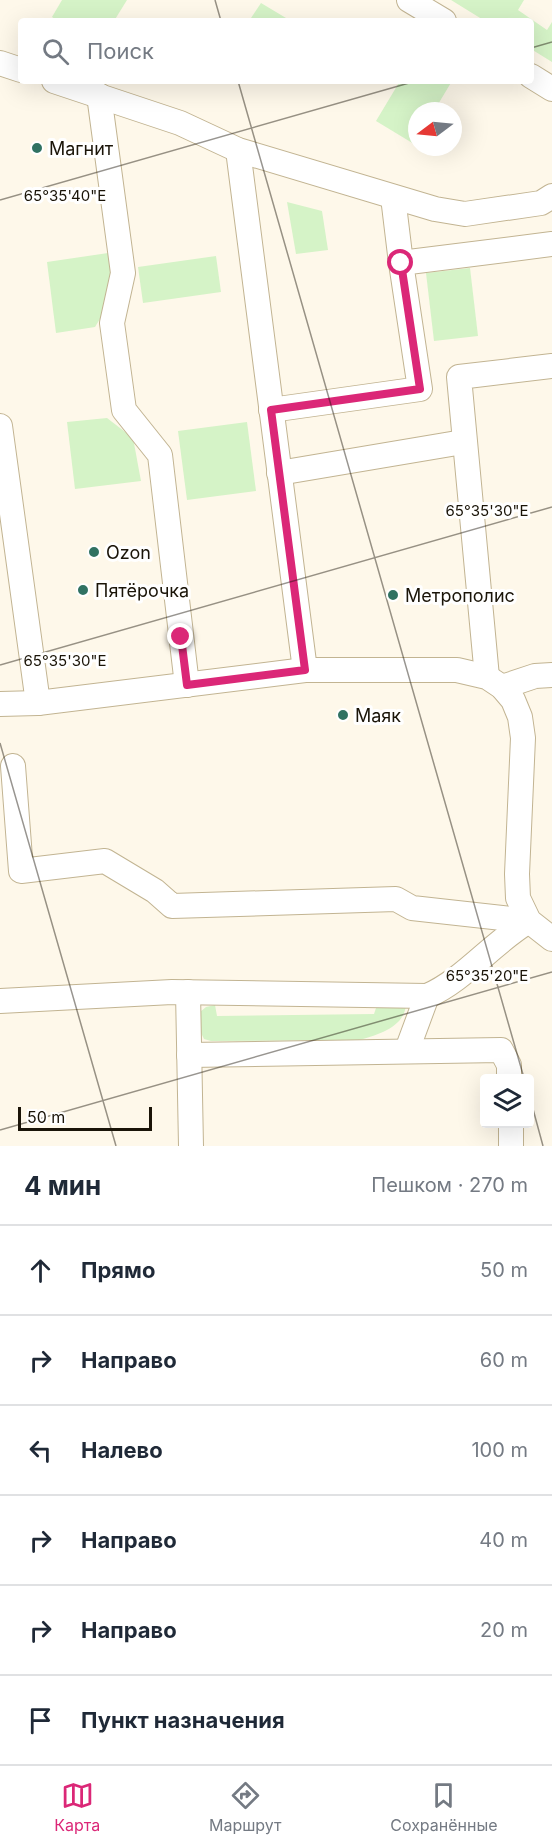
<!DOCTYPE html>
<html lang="ru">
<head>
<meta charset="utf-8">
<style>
	body { margin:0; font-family:Inter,sans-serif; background:#f2f2f3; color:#1f2937 }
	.controls { position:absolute; right:18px; bottom:18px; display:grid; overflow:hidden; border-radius:6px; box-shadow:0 6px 24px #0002 }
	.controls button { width:54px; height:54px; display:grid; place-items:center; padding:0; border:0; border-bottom:2px solid #e0e1e3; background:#fff; color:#1f2937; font:30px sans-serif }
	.compass { position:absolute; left:408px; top:102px; width:54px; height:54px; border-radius:50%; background:#fff; box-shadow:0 6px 24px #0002; rotate:254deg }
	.scale { position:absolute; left:18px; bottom:15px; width:134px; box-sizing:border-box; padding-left:6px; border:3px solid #1a1408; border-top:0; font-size:16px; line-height:21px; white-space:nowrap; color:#1a1408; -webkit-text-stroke:4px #fff; paint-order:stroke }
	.stop { position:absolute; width:18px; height:18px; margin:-14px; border:4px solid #db2777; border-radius:50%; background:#fff }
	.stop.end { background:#db2777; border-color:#fff; box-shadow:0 2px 6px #0008 }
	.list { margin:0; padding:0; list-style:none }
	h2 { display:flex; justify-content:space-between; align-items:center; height:78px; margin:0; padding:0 24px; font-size:26px }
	h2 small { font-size:20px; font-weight:400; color:#747a83 }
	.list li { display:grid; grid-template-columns:39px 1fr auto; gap:18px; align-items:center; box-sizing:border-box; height:90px; padding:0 24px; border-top:2px solid #e0e1e3 }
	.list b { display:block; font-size:22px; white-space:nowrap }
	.list em { font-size:20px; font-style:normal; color:#747a83 }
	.icon { flex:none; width:33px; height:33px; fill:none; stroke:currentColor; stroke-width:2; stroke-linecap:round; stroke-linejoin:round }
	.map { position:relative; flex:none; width:552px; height:1146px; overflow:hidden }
	.search { position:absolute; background:#fff; box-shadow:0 6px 24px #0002; left:18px; right:18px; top:18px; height:66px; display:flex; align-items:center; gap:15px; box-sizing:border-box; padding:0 21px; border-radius:6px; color:#747a83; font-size:22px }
	.sheet { height:618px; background:#fff }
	nav { display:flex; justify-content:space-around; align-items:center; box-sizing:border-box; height:84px; border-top:2px solid #e0e1e3; background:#fff; font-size:16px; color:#747a83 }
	nav a { display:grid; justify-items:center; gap:3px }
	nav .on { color:#db2777 }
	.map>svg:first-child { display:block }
	.green { fill:#d5f3c7 }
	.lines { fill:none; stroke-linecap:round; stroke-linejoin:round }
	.minor-casing { stroke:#c2b492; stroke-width:26 }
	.minor { stroke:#fff; stroke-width:24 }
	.route { stroke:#db2777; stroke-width:8 }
	.ticks { fill:none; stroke:#1a1408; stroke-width:1.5; stroke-opacity:0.45 }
	.poi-dot { fill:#307262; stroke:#fff; stroke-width:2 }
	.labels { text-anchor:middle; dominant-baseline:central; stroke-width:6; stroke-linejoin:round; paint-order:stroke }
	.poi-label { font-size:18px; fill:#1a1408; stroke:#fff; text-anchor:start }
	.ticks-label { font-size:15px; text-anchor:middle; fill:#1a1408; stroke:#fff; stroke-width:6; stroke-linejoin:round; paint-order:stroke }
</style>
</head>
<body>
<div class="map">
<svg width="552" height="1146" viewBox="0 0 552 1146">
	<rect width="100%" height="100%" fill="#fef8ea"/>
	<g class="green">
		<polygon points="62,0 127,0 114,21 58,21 52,17"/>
		<polygon points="451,0 524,0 518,10 547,30 552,22 552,62 531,49 531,21 485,21"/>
		<polygon points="261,3 291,21 249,21"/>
		<polygon points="400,81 452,81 434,111 417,111 417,139 414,144 376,121"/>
		<polygon points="287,202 322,211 328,250 296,254"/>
		<polygon points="108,253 114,296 95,327 56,333 47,262"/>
		<polygon points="216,256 221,292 143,303 138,267"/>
		<polygon points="470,268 478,336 434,341 426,273"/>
		<polygon points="107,418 133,438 141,481 75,489 67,422"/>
		<polygon points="247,422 256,491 187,500 178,431"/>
		<path d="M 406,1004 C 405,1027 378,1035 359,1040 L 211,1041 L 204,1039 L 200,1031 L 200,1012 L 206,1007 L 215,1005 L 217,1016 L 374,1014 L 377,1005 Z"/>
	</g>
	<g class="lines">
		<defs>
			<g id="minor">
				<polyline points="409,0 444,21"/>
				<polyline points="0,63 21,70"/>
				<polyline points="531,76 552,89"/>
				<polyline points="54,81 180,123 238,150 435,209 465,214 541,203 552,196"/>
				<polyline points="99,95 123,273 112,323 124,410 160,455 187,685"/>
				<polyline points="238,150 305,670"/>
				<polyline points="393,197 401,263"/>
				<polyline points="271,410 420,389 401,263 552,244"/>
				<polyline points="0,426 38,703 305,670 457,670 487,677 502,687 513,700 520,717 523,738 517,874 518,898 529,921 552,939"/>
				<polyline points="279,473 463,442"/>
				<polyline points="487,677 459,377 552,366"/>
				<polyline points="502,687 535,676 552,675"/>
				<polyline points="0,704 38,703"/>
				<polyline points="13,766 21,871 105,861 155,891 172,906 396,899 412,908 529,921"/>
				<polyline points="188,992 191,1146"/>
				<path d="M 0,1001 L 172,992 L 427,996 C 463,981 493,942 529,921"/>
				<polyline points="407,1050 427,996"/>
				<polyline points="189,1055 501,1050 509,1065 509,1078"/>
				<polyline points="511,1124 511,1146"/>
			</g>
		</defs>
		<use href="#minor" class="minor-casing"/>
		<use href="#minor" class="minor"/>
	</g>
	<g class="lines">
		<polyline class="route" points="181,637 187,685 305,670 271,410 420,389 401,263"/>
	</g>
	<path class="ticks" d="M 215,0 L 221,21M 531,48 L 552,42M 238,81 L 524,1078M 0,200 L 416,81M 0,665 L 552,507M 0,743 L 116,1146M 530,1098 L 543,1146M 0,1130 L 552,972"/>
	<g class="poi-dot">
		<circle cx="37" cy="148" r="6"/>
		<circle cx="94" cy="552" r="6"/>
		<circle cx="83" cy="590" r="6"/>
		<circle cx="393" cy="595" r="6"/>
		<circle cx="343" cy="715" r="6"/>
	</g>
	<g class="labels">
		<g class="poi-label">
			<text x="49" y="148">Магнит</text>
			<text x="106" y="552">Ozon</text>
			<text x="95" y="590">Пятёрочка</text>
			<text x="405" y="595">Метрополис</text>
			<text x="355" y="715">Маяк</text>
		</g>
	</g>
	<g class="ticks-label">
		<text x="65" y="201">65°35'40"E</text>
		<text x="487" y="516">65°35'30"E</text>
		<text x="65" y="666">65°35'30"E</text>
		<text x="487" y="981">65°35'20"E</text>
	</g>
</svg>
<div class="controls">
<button><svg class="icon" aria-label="layers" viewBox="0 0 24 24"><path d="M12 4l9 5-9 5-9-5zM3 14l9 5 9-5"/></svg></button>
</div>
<svg class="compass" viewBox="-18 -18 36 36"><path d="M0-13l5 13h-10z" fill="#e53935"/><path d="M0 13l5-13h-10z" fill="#747a83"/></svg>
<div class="scale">50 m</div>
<div class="stop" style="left:401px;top:263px"></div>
<div class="stop end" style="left:181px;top:637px"></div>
<div class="search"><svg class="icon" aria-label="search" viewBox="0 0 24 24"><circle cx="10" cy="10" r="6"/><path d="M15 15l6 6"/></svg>Поиск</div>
</div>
<section class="sheet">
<h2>4 мин<small>Пешком · 270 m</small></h2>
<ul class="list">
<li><svg class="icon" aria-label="ahead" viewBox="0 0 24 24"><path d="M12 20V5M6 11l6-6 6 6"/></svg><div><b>Прямо</b></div><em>50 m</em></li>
<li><svg class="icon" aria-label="right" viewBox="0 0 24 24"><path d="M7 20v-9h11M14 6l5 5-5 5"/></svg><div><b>Направо</b></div><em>60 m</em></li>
<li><svg class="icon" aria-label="left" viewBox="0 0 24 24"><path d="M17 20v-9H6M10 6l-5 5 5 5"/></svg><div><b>Налево</b></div><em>100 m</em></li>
<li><svg class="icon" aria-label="right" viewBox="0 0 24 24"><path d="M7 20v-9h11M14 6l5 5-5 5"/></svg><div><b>Направо</b></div><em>40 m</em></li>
<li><svg class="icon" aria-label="right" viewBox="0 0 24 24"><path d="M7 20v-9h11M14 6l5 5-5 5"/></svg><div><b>Направо</b></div><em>20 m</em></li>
<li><svg class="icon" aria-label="arrive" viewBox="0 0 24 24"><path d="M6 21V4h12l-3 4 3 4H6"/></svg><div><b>Пункт назначения</b></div></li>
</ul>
</section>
<nav>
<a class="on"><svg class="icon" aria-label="map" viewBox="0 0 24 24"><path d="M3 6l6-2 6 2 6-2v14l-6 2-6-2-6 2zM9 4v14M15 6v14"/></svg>Карта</a>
<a><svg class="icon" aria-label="directions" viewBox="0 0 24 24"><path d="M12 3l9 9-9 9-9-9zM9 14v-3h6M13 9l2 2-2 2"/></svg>Маршрут</a>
<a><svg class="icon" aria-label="saved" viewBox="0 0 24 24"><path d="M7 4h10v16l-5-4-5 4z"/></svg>Сохранённые</a>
</nav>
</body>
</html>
